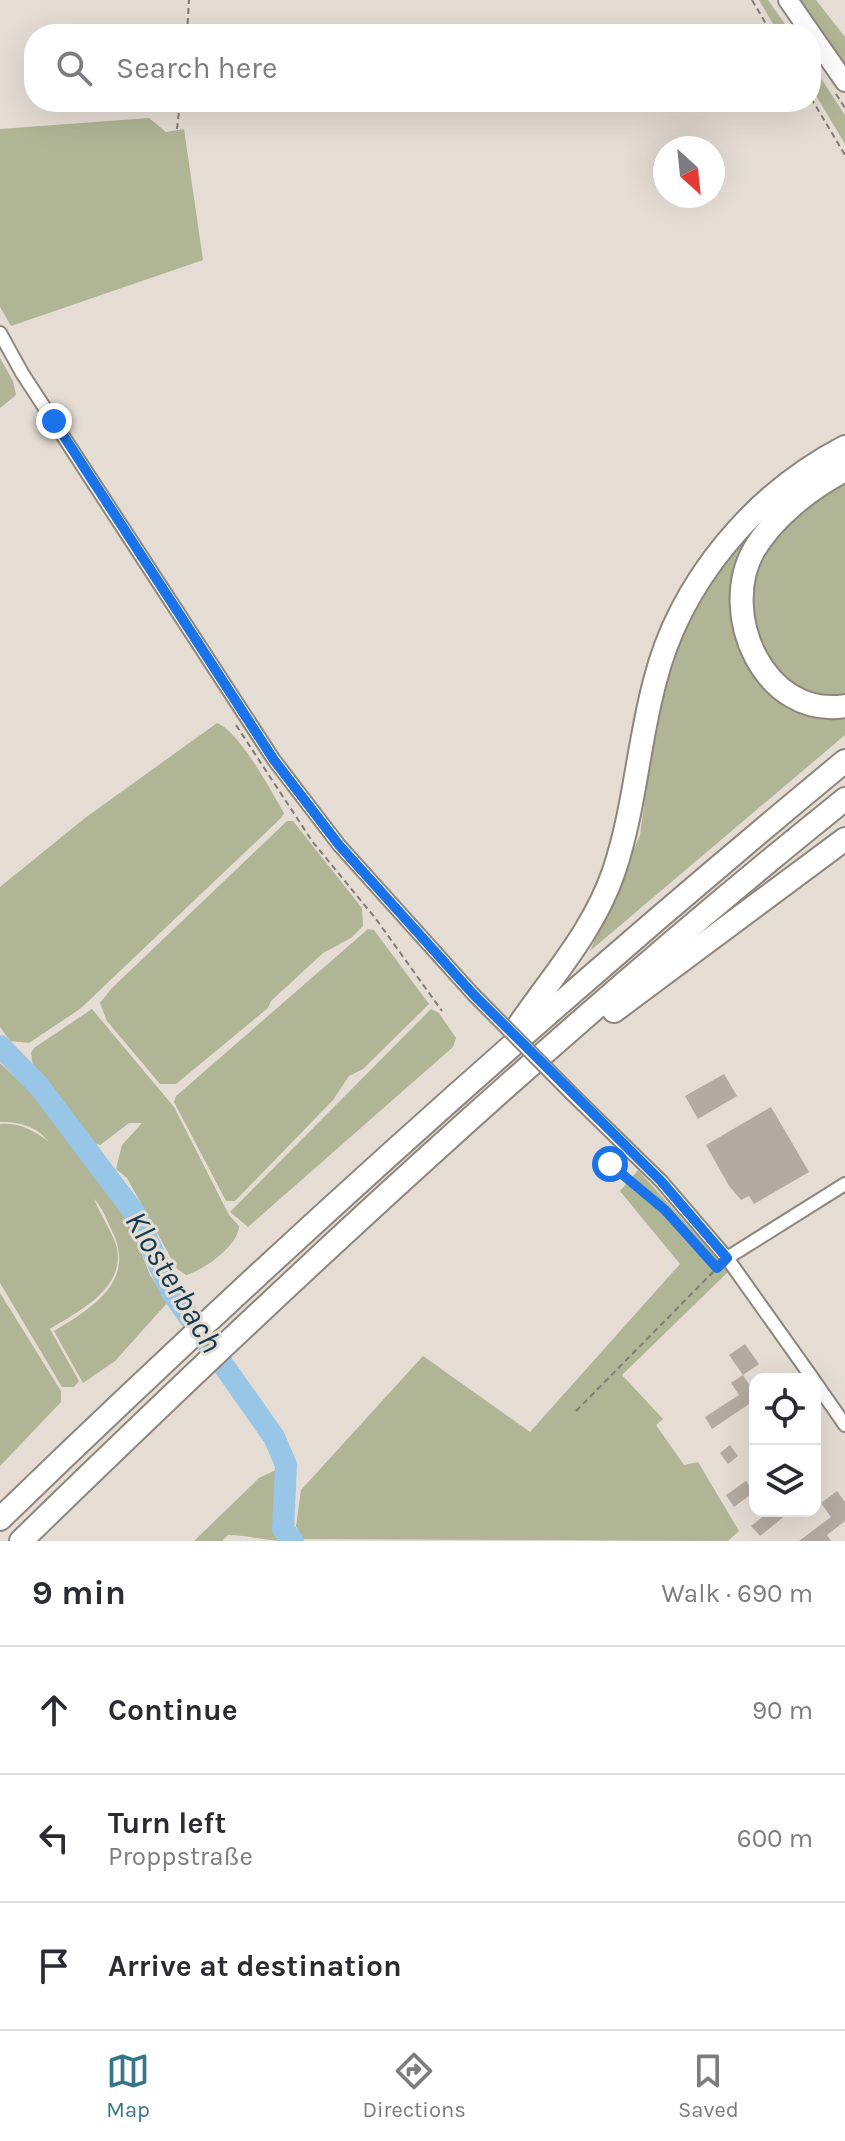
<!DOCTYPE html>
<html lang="en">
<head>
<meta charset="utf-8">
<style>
	body { margin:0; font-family:Karla,sans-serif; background:#f2f2f3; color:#2b2b33 }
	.controls { position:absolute; right:24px; bottom:24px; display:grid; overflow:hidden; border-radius:16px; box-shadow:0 8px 32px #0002 }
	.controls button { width:72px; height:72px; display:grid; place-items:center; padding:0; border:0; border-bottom:2px solid #e1e1e2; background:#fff; color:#2b2b33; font:40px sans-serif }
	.compass { position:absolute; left:653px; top:136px; width:72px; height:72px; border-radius:50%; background:#fff; box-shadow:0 8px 32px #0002; rotate:153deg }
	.stop { position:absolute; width:24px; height:24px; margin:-18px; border:6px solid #1a73e8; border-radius:50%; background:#fff }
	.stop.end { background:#1a73e8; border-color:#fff; box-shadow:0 2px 8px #0008 }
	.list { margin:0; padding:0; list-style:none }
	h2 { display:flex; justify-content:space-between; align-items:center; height:104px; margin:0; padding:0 32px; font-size:34px }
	h2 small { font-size:26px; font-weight:400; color:#7c7c81 }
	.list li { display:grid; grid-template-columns:52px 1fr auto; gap:24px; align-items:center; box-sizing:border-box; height:128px; padding:0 32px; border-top:2px solid #e1e1e2 }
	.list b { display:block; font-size:30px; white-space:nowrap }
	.list p { margin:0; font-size:26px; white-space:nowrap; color:#7c7c81 }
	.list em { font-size:26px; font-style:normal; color:#7c7c81 }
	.icon { flex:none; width:44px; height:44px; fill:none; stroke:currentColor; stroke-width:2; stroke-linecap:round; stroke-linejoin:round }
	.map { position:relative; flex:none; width:845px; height:1541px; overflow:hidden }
	.search { position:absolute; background:#fff; box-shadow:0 8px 32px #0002; left:24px; right:24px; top:24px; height:88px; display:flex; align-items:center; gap:20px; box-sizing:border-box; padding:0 28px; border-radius:32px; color:#7c7c81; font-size:30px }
	.sheet { height:488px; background:#fff }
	nav { display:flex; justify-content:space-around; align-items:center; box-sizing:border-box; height:112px; border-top:2px solid #e1e1e2; background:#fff; font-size:22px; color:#7c7c81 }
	nav a { display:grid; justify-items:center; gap:4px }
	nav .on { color:#357689 }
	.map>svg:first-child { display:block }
	.green { fill:#afb595 }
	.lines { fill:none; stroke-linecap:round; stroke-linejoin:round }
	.river { stroke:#97c6e6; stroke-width:22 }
	.building { fill:#b3aba2 }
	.street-casing { stroke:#8d867d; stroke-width:16 }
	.primary-casing { stroke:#8d867d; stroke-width:22 }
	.highway-casing { stroke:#8d867d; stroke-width:26 }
	.path { stroke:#817c75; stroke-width:2; stroke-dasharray:6 4; stroke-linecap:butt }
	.street { stroke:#fff; stroke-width:12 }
	.primary { stroke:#fff; stroke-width:18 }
	.highway { stroke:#fff; stroke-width:22 }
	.street-bridge-casing { stroke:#8d867d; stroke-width:16; stroke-linecap:butt }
	.street-bridge { stroke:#fff; stroke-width:12 }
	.route { stroke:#1a73e8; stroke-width:10 }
	.labels { text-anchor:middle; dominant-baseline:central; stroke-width:6; stroke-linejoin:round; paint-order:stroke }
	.water-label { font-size:32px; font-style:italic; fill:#153b51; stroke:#e5ddd4 }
</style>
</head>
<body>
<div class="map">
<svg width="845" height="1541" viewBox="0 0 845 1541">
	<rect width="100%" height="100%" fill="#e5ddd4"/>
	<g class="green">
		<polygon points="759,0 768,0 792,34 779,34"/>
		<polygon points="799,0 816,0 845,37 845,66"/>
		<polygon points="811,63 845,115 845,144 811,87"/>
		<polygon points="149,118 166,132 184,129 203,260 11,326 0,307 0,129"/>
		<polygon points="0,358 13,381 16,395 0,408"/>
		<path d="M 845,479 L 845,698 C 784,702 743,647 753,589 C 755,580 755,567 759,559 C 778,523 813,502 845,479 Z"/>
		<polygon points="763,518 736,585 773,693 845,714 845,735 590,951 640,835 653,737 671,660 701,592"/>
		<path d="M 217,723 C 240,732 271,791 284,813 L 281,818 L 80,1009 L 29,1043 L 10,1041 L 0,1027 L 0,887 L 85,818 Z"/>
		<polygon points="287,821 293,821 362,908 363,926 351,938 323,953 271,1001 268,1008 176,1084 160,1084 107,1021 100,1003 111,989"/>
		<polygon points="368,929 374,930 429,1004 363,1069 349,1076 333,1100 235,1201 226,1201 174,1102 176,1096"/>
		<path d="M 92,1009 L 174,1107 L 229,1215 L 239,1226 C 239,1245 203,1271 186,1275 L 177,1269 L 127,1178 L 116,1169 L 122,1145 L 142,1123 L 129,1123 L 100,1145 L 86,1140 L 33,1067 L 31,1053 L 34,1048 Z"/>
		<polygon points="431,1009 439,1013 456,1038 453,1047 248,1227 230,1212"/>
		<path d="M 0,1063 L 35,1096 L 126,1215 L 150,1275 L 168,1302 L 115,1361 L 83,1383 L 54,1331 C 92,1308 137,1281 112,1231 C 107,1220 102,1207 94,1199 C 100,1214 111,1230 116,1245 C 128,1287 79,1311 50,1329 L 79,1381 L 74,1387 L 62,1387 L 0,1283 L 0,1124 C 20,1122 36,1132 49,1142 C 38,1127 19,1121 0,1122 Z"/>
		<polygon points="638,1170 729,1271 622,1375 663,1419 656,1425 684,1465 698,1462 739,1531 728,1541 303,1539 296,1526 301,1490 423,1356 530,1432 680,1264 620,1191"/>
		<polygon points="0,1293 61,1391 61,1402 0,1466"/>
		<path d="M 282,1467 L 280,1526 L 285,1541 C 264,1541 249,1535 228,1535 L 222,1541 L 194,1541 L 259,1478 Z"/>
	</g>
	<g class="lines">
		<polyline class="river" points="0,1046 39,1086 136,1215 171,1291 274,1437 286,1465 283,1529 293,1541"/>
	</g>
	<g class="building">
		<polygon points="724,1074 737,1096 698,1119 685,1096"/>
		<polygon points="771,1107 809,1172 754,1204 749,1196 741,1200 729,1186 706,1145"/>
		<polygon points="745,1344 759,1364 743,1375 729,1355"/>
		<polygon points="743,1375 755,1394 755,1400 712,1429 705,1417 739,1395 731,1383"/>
		<polygon points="730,1445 738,1456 728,1464 720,1453"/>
		<polygon points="746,1481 754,1492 734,1507 726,1495"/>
		<polygon points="837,1491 845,1502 845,1521 827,1535 831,1541 799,1541 831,1517 821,1503"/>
		<polygon points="770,1511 791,1511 760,1536 751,1526"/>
	</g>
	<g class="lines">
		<defs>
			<g id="street">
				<polyline points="0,333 22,373 274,760 339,845 473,994"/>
				<polyline points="571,1093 661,1181 727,1258 813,1379"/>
				<polyline points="727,1258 845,1184"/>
				<polyline points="815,1382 845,1425"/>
			</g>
			<polyline id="primary" points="788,0 845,82"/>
			<g id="highway">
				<path d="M 845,470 C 811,488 774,516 754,550 C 718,613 764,719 845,706"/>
				<polyline points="614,1011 845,839"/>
				<path d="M 519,1025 C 554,974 594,930 614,871 C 635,808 638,744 655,681 C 680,582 754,494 845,447"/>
				<path d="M 0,1519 C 274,1254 551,1004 845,761"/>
				<path d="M 21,1541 C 286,1283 557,1031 845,799"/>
			</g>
		</defs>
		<use href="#street" class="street-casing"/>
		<use href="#primary" class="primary-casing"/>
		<use href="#highway" class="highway-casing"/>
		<g class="path">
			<polyline points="752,0 772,34"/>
			<polyline points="187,34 189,0"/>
			<polyline points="836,94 845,108"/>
			<polyline points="811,98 845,155"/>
			<polyline points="177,129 180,102"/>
			<polyline points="236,725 312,841 376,919 442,1011"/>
			<polyline points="610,1164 665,1210 716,1267"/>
			<polyline points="576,1411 718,1267"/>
		</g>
		<use href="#street" class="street"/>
		<use href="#primary" class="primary"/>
		<use href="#highway" class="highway"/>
		<defs>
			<polyline id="street-bridge" points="473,994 571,1093"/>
		</defs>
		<use href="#street-bridge" class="street-bridge-casing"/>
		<use href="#street-bridge" class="street-bridge"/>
	</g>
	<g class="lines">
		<polyline class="route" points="54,421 274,760 339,845 473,994 661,1181 727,1258 717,1268 665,1210 610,1164"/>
	</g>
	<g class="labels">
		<g class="water-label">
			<text transform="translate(174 1282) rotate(59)">Klosterbach</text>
		</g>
	</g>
</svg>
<div class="controls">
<button><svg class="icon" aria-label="locate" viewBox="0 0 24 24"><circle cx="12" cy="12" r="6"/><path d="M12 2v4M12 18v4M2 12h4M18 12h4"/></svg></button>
<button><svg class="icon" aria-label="layers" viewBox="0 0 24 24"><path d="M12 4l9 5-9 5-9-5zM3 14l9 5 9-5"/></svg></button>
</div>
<svg class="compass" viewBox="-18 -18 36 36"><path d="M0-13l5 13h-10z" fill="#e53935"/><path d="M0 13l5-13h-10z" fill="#7c7c81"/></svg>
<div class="stop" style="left:610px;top:1164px"></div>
<div class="stop end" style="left:54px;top:421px"></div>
<div class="search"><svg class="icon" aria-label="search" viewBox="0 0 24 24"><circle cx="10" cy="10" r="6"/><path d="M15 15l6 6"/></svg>Search here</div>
</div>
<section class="sheet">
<h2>9 min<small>Walk · 690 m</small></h2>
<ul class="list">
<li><svg class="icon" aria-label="ahead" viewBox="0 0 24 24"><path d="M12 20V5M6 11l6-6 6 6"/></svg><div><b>Continue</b></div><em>90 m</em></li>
<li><svg class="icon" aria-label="left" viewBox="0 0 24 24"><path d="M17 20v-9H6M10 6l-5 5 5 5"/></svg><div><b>Turn left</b><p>Proppstraße</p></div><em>600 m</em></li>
<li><svg class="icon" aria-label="arrive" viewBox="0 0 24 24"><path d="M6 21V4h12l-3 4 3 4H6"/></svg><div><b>Arrive at destination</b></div></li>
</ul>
</section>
<nav>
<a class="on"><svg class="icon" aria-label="map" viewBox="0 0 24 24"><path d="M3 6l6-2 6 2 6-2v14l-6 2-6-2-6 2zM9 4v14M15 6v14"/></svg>Map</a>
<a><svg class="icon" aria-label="directions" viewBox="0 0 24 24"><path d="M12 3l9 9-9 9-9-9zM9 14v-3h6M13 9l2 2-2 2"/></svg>Directions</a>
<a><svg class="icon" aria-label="saved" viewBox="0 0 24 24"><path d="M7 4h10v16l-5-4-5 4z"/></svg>Saved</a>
</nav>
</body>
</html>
